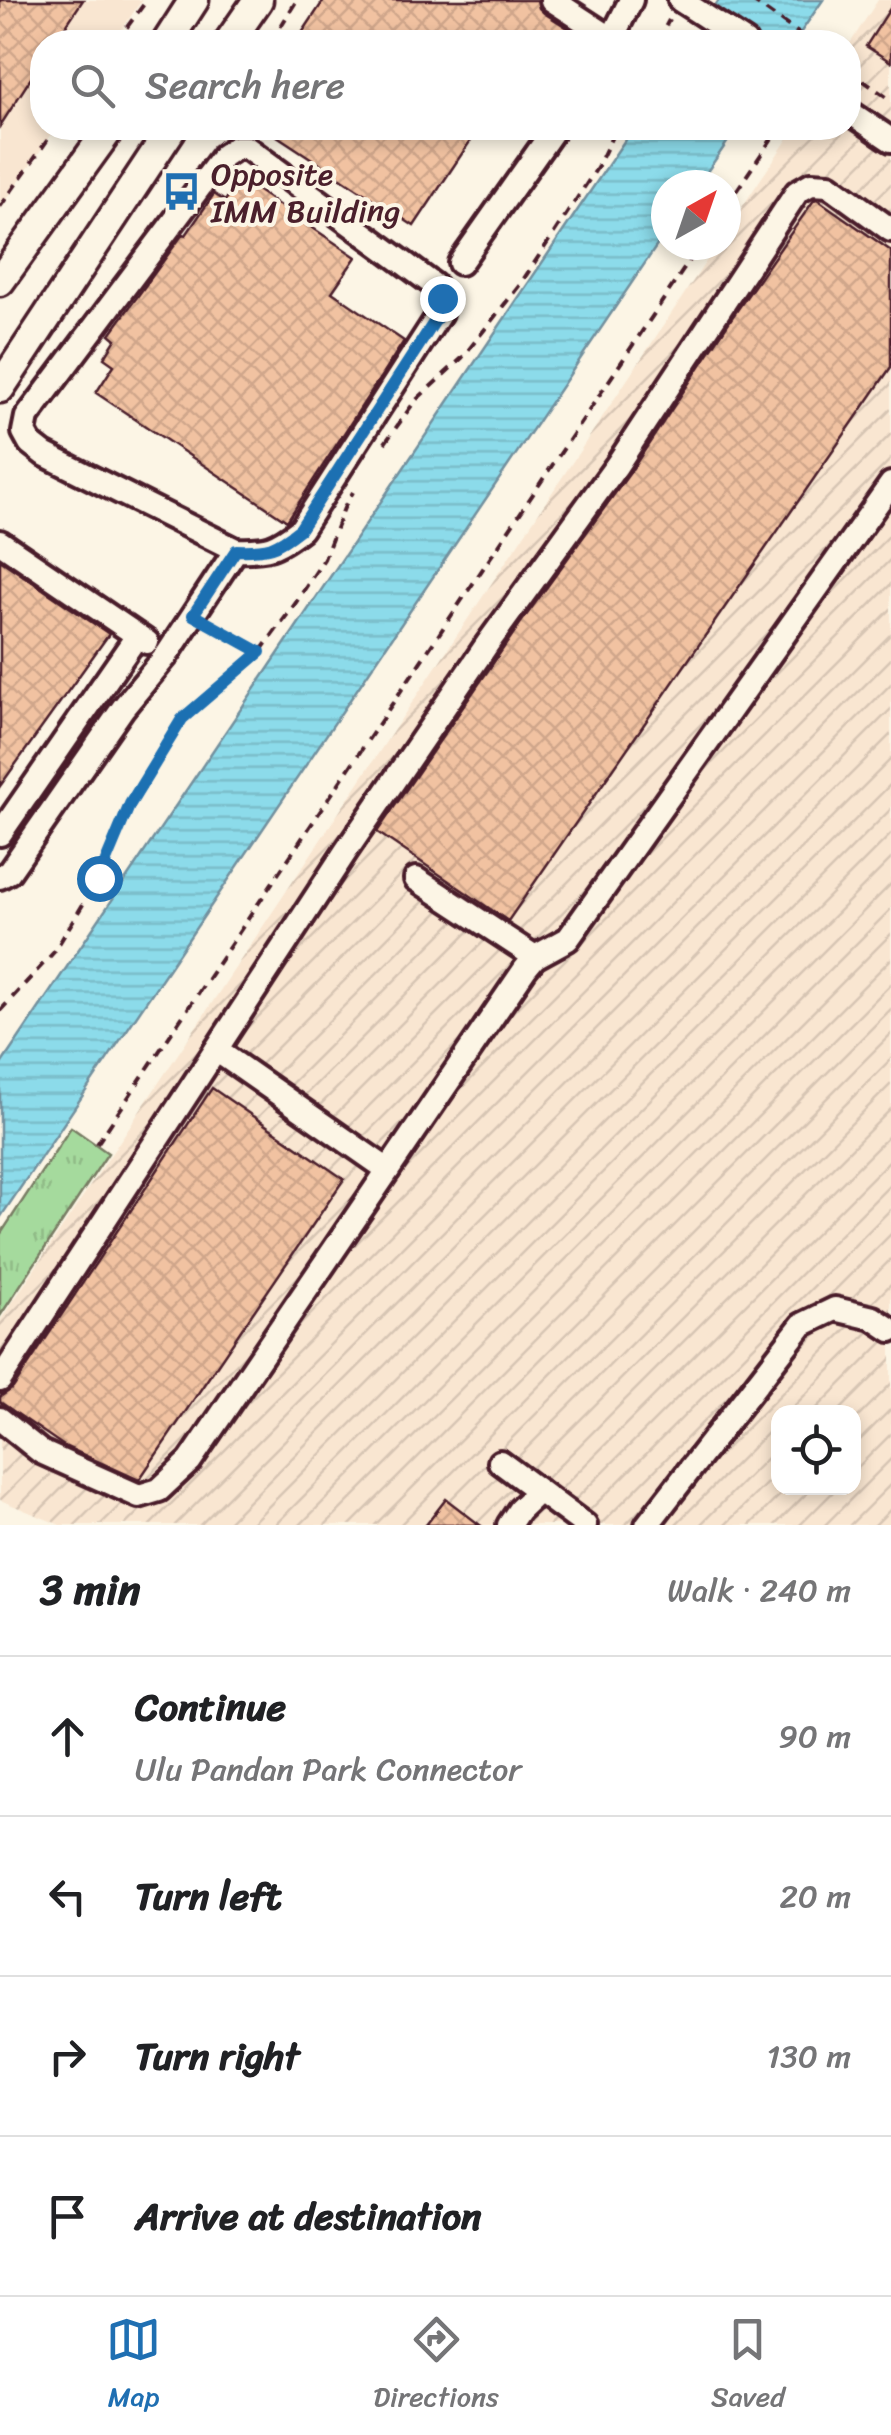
<!DOCTYPE html>
<html lang="en">
<head>
<meta charset="utf-8">
<style>
	body { margin:0; font-family:Sriracha,sans-serif; background:#f6f6f6; color:#202124 }
	.controls { position:absolute; right:30px; bottom:30px; display:grid; overflow:hidden; border-radius:20px; box-shadow:0 5px 15px #0003 }
	.controls button { width:90px; height:90px; display:grid; place-items:center; padding:0; border:0; border-bottom:2px solid #e0e0e0; background:#fff; color:#202124; font:50px sans-serif }
	.compass { position:absolute; left:651px; top:170px; width:90px; height:90px; border-radius:50%; background:#fff; box-shadow:0 5px 15px #0003; rotate:40deg }
	.stop { position:absolute; width:30px; height:30px; margin:-22px; border:8px solid #1f6fb2; border-radius:50%; background:#fff }
	.stop.end { background:#1f6fb2; border-color:#fff; box-shadow:0 2px 10px #0008 }
	.list { margin:0; padding:0; list-style:none }
	h2 { display:flex; justify-content:space-between; align-items:center; height:130px; margin:0; padding:0 40px; font-size:42px }
	h2 small { font-size:32px; font-weight:400; color:#757577 }
	.list li { display:grid; grid-template-columns:65px 1fr auto; gap:30px; align-items:center; box-sizing:border-box; height:160px; padding:0 40px; border-top:2px solid #e0e0e0 }
	.list b { display:block; font-size:38px; white-space:nowrap }
	.list p { margin:0; font-size:32px; white-space:nowrap; color:#757577 }
	.list em { font-size:32px; font-style:normal; color:#757577 }
	.icon { flex:none; width:55px; height:55px; fill:none; stroke:currentColor; stroke-width:2; stroke-linecap:round; stroke-linejoin:round }
	.map { position:relative; flex:none; width:891px; height:1525px; overflow:hidden }
	.search { position:absolute; background:#fff; box-shadow:0 5px 15px #0003; left:30px; right:30px; top:30px; height:110px; display:flex; align-items:center; gap:25px; box-sizing:border-box; padding:0 35px; border-radius:40px; color:#757577; font-size:38px }
	.sheet { height:770px; background:#fff }
	nav { display:flex; justify-content:space-around; align-items:center; box-sizing:border-box; height:140px; border-top:2px solid #e0e0e0; background:#fff; font-size:28px; color:#757577 }
	nav a { display:grid; justify-items:center; gap:5px }
	nav .on { color:#1f6fb2 }
	.map>svg:first-child { display:block }
	.built { fill:#f9e6d1 }
	.industrial { fill:url(#industrial-furrows); fill-rule:evenodd }
	.grass { fill:url(#grass-tufts); stroke:#787c64; stroke-width:2.5 }
	.water { fill:url(#water-rules); stroke:#72909e; stroke-width:2.5 }
	.building { fill:url(#building-cross-hatch); stroke:#4a1f2b; stroke-width:2.5 }
	.lines { fill:none; stroke-linecap:round; stroke-linejoin:round }
	.minor-casing { stroke:#4a1f2b; stroke-width:30 }
	.major-casing { stroke:#4a1f2b; stroke-width:35 }
	.path { stroke:#4a1f2b; stroke-width:4; stroke-dasharray:10 8; stroke-linecap:butt }
	.minor { stroke:#fcf5e5; stroke-width:22 }
	.major { stroke:#fcf5e5; stroke-width:28 }
	.route { stroke:#1f6fb2; stroke-width:12 }
	.labels { text-anchor:middle; dominant-baseline:central; stroke-width:8; stroke-linejoin:round; paint-order:stroke }
	.poi-label { font-size:32px; fill:#4a1f2b; stroke:#fcf5e5; text-anchor:start }
</style>
</head>
<body>
<div class="map">
<svg width="891" height="1525" viewBox="0 0 891 1525">
	<defs>
		<pattern id="industrial-furrows" width="10" height="10" patternUnits="userSpaceOnUse" patternTransform="scale(2.5)"><rect width="10" height="10" fill="#f9e6d1"/><path d="M-1 1l2-2M0 10L10 0M9 11l2-2" fill="none" stroke="#d7c5b4"/></pattern>
		<pattern id="grass-tufts" width="24" height="20" patternUnits="userSpaceOnUse" patternTransform="scale(2.5)"><rect width="24" height="20" fill="#a5da9d"/><path d="M3 7l-1-3M5 7V3M7 7l1-3M15 17l-1-3M17 17v-4M19 17l1-3" fill="none" stroke="#90bb87"/></pattern>
		<pattern id="water-rules" width="6" height="5" patternUnits="userSpaceOnUse" patternTransform="scale(2.5)"><rect width="6" height="5" fill="#8cdbea"/><path d="M0 2.5h6" fill="none" stroke="#7abcc9"/></pattern>
		<pattern id="building-cross-hatch" width="8" height="8" patternUnits="userSpaceOnUse" patternTransform="scale(2.5)"><rect width="8" height="8" fill="#f1c2a1"/><path d="M0 0l8 8M0 8l8-8" fill="none" stroke="#d0a68b"/></pattern>
	</defs>
	<rect width="100%" height="100%" fill="#fcf5e5"/>
	<filter id="ink" filterUnits="userSpaceOnUse"><feTurbulence type="fractalNoise" baseFrequency=".01" numOctaves="2"/><feDisplacementMap in="SourceGraphic" scale="20" xChannelSelector="R" yChannelSelector="G"/><feConvolveMatrix kernelMatrix="1 2 1 2 8 2 1 2 1" color-interpolation-filters="sRGB"/></filter>
	<g filter="url(#ink)">
		<polygon class="built" points="0,0 142,0 113,42 42,42 42,128 56,128 0,209"/>
		<path class="industrial" d="M 878,0 L 891,0 L 891,1525 L 60,1525 L 0,1500 L 0,1321 L 717,245 L 726,245 L 726,231 L 795,128 L 848,128 L 849,45 ZM 778,1412 L 854,1412 L 854,1488 L 778,1488 Z"/>
		<polygon class="grass" points="71,1127 108,1153 0,1316 0,1235"/>
		<g class="water">
			<polygon points="719,0 823,0 794,42 691,42"/>
			<polygon points="633,128 737,128 698,185 666,185 666,232 0,1218 0,1066"/>
		</g>
		<g class="building">
			<polygon points="0,0 83,0 55,42 42,42 42,61 0,126"/>
			<polygon points="324,0 537,0 539,8 544,13 590,42 296,42"/>
			<polygon points="891,7 891,62 866,46"/>
			<polygon points="265,128 479,128 414,226"/>
			<polygon points="240,179 356,257 332,292 404,341 287,521 96,393 114,365 104,358 116,339 110,334 183,234 186,235 214,194 225,201"/>
			<polygon points="817,199 891,251 891,367 508,921 377,832 520,624 629,474 731,319 814,200"/>
			<polygon points="0,560 109,634 0,786"/>
			<polygon points="212,1088 344,1179 139,1480 64,1446 0,1402 0,1397 13,1388"/>
			<polygon points="446,1499 480,1525 426,1525"/>
		</g>
		<g class="lines">
			<defs>
				<g id="minor">
					<polyline points="552,0 612,39"/>
					<polyline points="680,0 745,42"/>
					<polyline points="610,42 631,0"/>
					<polyline points="848,111 891,140"/>
					<path d="M 235,148 L 247,148 L 434,285 L 442,298 L 440,313 L 301,529 C 275,549 268,551 236,550 L 44,454 L 30,443 L 24,432 L 27,417 L 223,156 Z"/>
					<polyline points="460,263 555,128"/>
					<polyline points="0,542 147,642"/>
					<polyline points="0,834 137,636"/>
					<polyline points="0,877 9,872 123,708 166,656 236,550"/>
					<polyline points="416,879 535,957"/>
					<polyline points="216,1050 388,1170"/>
					<polyline points="0,1380 346,851 488,643 617,465 797,192 811,184 829,185 891,230"/>
					<polyline points="0,1419 41,1452 139,1496 159,1490 190,1461 525,969 535,957 568,939 891,484"/>
					<polyline points="500,1462 585,1525"/>
					<polyline points="509,1525 519,1510 539,1491"/>
					<polyline points="647,1525 802,1325 835,1309 873,1318 891,1330"/>
				</g>
				<g id="major">
					<polyline points="167,42 194,0"/>
					<polyline points="229,42 258,0"/>
					<polyline points="0,281 110,128"/>
					<polyline points="0,388 172,128"/>
				</g>
			</defs>
			<use href="#minor" class="minor-casing"/>
			<use href="#major" class="major-casing"/>
			<g class="path">
				<polyline points="751,0 811,42"/>
				<polyline points="116,42 147,0"/>
				<polyline points="271,42 297,0"/>
				<polyline points="657,42 669,20"/>
				<polyline points="848,70 891,100"/>
				<polyline points="726,206 779,128"/>
				<polyline points="0,207 56,128"/>
				<polyline points="385,443 415,401 462,358 519,286 597,168 616,128"/>
				<polyline points="212,626 260,652"/>
				<polyline points="0,1011 54,952 99,878 131,803 182,719 260,652 295,604 324,559 344,508 353,492"/>
				<polyline points="97,1144 700,245"/>
			</g>
			<use href="#minor" class="minor"/>
			<use href="#major" class="major"/>
		</g>
	</g>
	<g class="lines" filter="url(#ink)">
		<path class="route" d="M 99,878 L 130,804 L 182,719 L 260,652 L 193,615 L 236,550 C 268,551 275,549 300,529 L 440,313 L 442,298"/>
	</g>
	<defs>
		<symbol id="bus-bare" viewBox="-9 -9 18 18"><path d="M-5-6H5V4H4V6H2V4H-2V6H-4V4H-5ZM-3.5-4V0h7V-4ZM-3.5 1.2v1.5H-2V1.2ZM2 1.2v1.5H3.5V1.2Z" fill="#1f6fb2" stroke="#fcf5e5" stroke-width="2.5" paint-order="stroke"/></symbol>
	</defs>
	<g fill-rule="evenodd">
		<use href="#bus-bare" x="154" y="164" width="55" height="55"/>
	</g>
	<g class="labels">
		<g class="poi-label">
			<text x="211" y="174">Opposite<tspan x="211" dy="37">IMM Building</tspan></text>
		</g>
	</g>
</svg>
<div class="controls">
<button><svg class="icon" aria-label="locate" viewBox="0 0 24 24"><circle cx="12" cy="12" r="6"/><path d="M12 2v4M12 18v4M2 12h4M18 12h4"/></svg></button>
</div>
<svg class="compass" viewBox="-18 -18 36 36"><path d="M0-13l5 13h-10z" fill="#e53935"/><path d="M0 13l5-13h-10z" fill="#757577"/></svg>
<div class="stop" style="left:99px;top:878px"></div>
<div class="stop end" style="left:442px;top:298px"></div>
<div class="search"><svg class="icon" aria-label="search" viewBox="0 0 24 24"><circle cx="10" cy="10" r="6"/><path d="M15 15l6 6"/></svg>Search here</div>
</div>
<section class="sheet">
<h2>3 min<small>Walk · 240 m</small></h2>
<ul class="list">
<li><svg class="icon" aria-label="ahead" viewBox="0 0 24 24"><path d="M12 20V5M6 11l6-6 6 6"/></svg><div><b>Continue</b><p>Ulu Pandan Park Connector</p></div><em>90 m</em></li>
<li><svg class="icon" aria-label="left" viewBox="0 0 24 24"><path d="M17 20v-9H6M10 6l-5 5 5 5"/></svg><div><b>Turn left</b></div><em>20 m</em></li>
<li><svg class="icon" aria-label="right" viewBox="0 0 24 24"><path d="M7 20v-9h11M14 6l5 5-5 5"/></svg><div><b>Turn right</b></div><em>130 m</em></li>
<li><svg class="icon" aria-label="arrive" viewBox="0 0 24 24"><path d="M6 21V4h12l-3 4 3 4H6"/></svg><div><b>Arrive at destination</b></div></li>
</ul>
</section>
<nav>
<a class="on"><svg class="icon" aria-label="map" viewBox="0 0 24 24"><path d="M3 6l6-2 6 2 6-2v14l-6 2-6-2-6 2zM9 4v14M15 6v14"/></svg>Map</a>
<a><svg class="icon" aria-label="directions" viewBox="0 0 24 24"><path d="M12 3l9 9-9 9-9-9zM9 14v-3h6M13 9l2 2-2 2"/></svg>Directions</a>
<a><svg class="icon" aria-label="saved" viewBox="0 0 24 24"><path d="M7 4h10v16l-5-4-5 4z"/></svg>Saved</a>
</nav>
</body>
</html>
